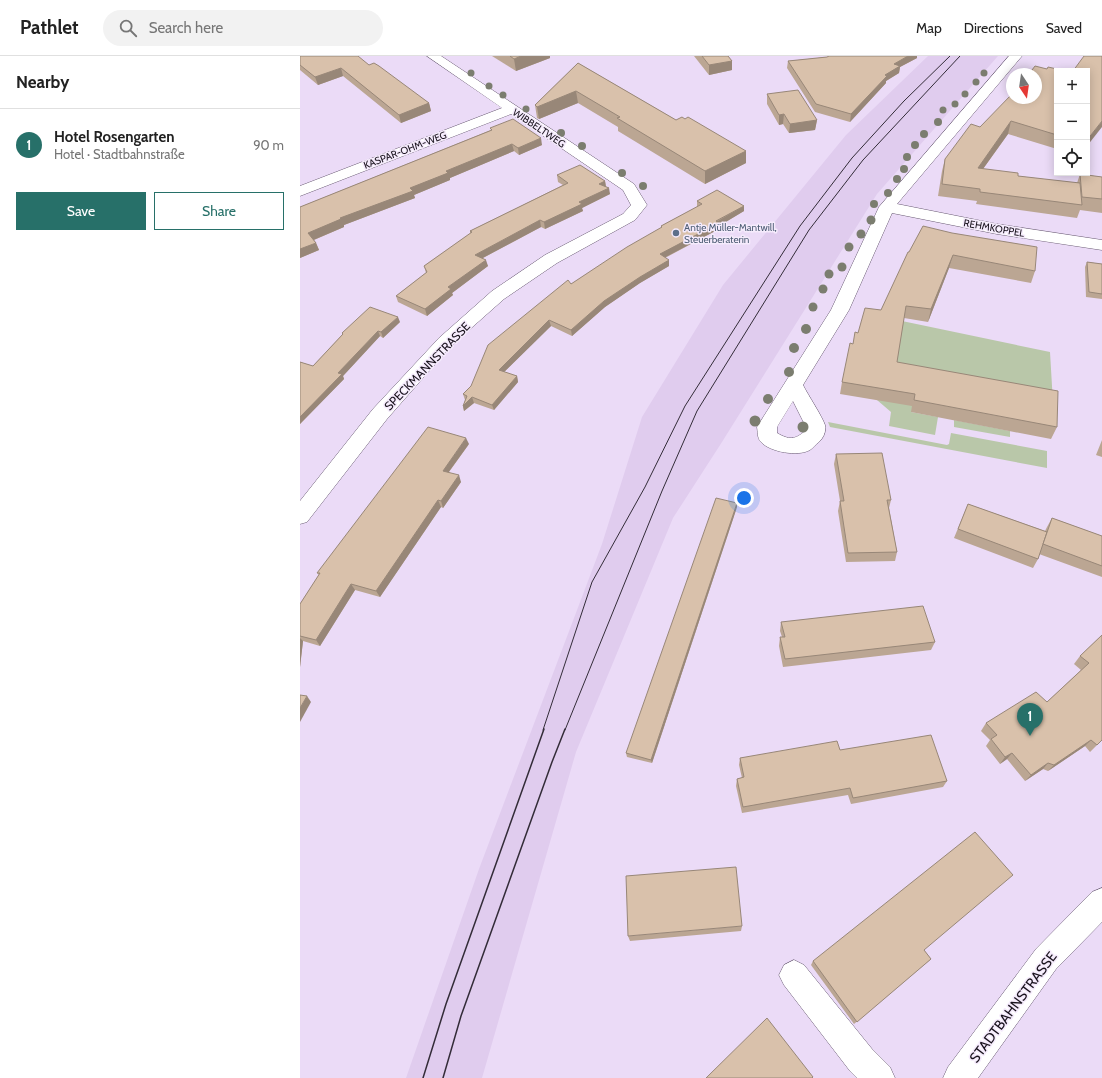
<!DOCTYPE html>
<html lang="en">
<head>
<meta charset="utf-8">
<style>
	body { margin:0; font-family:Cabin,sans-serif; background:#f2f2f2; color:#222 }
	.controls { position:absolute; right:12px; top:12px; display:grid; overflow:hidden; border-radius:0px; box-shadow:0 2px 10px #0003 }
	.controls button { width:36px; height:36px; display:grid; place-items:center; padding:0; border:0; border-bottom:1px solid #e0e0e0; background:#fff; color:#222; font:20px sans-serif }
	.compass { position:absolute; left:706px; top:12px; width:36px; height:36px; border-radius:50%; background:#fff; box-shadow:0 2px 10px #0003; rotate:167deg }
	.you { position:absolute; left:444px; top:442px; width:14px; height:14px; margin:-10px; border:3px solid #fff; border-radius:50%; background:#1a73e8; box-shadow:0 0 0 6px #1a73e833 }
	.badge { display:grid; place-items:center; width:26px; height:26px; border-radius:50%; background:#277069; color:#fff; font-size:13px; font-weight:700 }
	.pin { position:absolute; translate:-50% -33px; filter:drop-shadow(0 1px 2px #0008) }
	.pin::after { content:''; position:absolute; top:21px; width:14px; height:12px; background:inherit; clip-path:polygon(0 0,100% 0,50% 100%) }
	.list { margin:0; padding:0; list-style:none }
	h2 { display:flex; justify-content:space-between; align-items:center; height:52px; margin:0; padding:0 16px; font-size:17px }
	h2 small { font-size:13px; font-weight:400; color:#767676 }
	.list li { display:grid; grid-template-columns:26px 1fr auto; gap:12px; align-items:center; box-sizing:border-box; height:72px; padding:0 16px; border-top:1px solid #e0e0e0 }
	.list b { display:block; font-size:15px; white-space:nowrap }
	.list p { margin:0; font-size:13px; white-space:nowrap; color:#767676 }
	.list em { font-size:13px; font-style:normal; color:#767676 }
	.actions { display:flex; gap:8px; padding:12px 16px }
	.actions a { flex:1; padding:9px 0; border:1px solid #277069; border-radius:0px; text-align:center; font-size:14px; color:#277069 }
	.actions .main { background:#277069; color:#fff }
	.icon { flex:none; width:22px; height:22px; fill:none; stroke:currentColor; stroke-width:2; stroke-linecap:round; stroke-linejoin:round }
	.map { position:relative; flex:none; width:802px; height:1022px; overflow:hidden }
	header { display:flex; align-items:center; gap:24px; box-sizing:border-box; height:56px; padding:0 20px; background:#fff; border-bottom:1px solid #e0e0e0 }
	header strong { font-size:19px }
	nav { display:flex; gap:22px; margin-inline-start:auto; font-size:14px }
	.search { width:280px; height:36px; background:#f2f2f2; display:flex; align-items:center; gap:10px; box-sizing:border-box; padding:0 14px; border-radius:22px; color:#767676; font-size:15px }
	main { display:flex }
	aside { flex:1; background:#fff }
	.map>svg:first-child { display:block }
	.built { fill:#e0ccee }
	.green { fill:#b9c7a9 }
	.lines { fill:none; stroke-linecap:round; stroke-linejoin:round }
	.minor-casing { stroke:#695b73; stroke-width:1 }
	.minor { fill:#fff; fill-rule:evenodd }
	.tram-far1 { stroke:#332c38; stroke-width:1 }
	.tram { stroke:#332c38; stroke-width:1.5 }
	.tree { fill:#7b7d6f }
	.wall { fill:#bba693 }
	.shaded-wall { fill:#988778 }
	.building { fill:#d9c1ab; stroke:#988778 }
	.service-dot { fill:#5c6f8a; stroke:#f5ebfc; stroke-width:1.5 }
	.labels { text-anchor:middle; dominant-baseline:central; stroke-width:3; stroke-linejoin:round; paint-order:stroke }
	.far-street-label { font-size:10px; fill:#18121c; stroke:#f5ebfc }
	.far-service-label { font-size:10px; fill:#4e5e75; stroke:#f5ebfc; text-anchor:start }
	.street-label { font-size:12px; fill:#18121c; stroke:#f5ebfc }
	.near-street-label { font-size:14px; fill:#18121c; stroke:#f5ebfc }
</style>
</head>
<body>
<header>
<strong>Pathlet</strong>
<div class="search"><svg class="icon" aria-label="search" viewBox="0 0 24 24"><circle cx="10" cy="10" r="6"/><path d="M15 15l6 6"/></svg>Search here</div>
<nav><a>Map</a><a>Directions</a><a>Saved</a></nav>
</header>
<main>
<aside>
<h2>Nearby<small></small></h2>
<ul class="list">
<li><span class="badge">1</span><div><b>Hotel Rosengarten</b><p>Hotel · Stadtbahnstraße</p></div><em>90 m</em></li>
</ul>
<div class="actions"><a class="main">Save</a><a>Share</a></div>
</aside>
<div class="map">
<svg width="802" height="1022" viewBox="0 0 802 1022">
	<rect width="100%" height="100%" fill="#ebdbf7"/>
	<polygon class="built" points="628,0 698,0 577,138 422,386 373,462 276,696 182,1022 106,1022 179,813 302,488 342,361 423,229 546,79"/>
	<g class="green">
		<polygon points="602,265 750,296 753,347 611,356 638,361 635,379 589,370 591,356 577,344 579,330"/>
		<polygon points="654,364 710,375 710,381 654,371"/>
		<polygon points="528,366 647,389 649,388 651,377 747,395 747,412 530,371"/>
	</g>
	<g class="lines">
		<defs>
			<g id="minor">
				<polygon points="127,0 141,0 334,128 347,149 335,164 257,207 204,243 151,290 87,363 7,466 0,468 0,445 73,353 139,282 192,235 245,199 323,158 331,149 323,134 211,58 0,140 0,130 202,52"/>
				<path d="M 709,0 L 722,0 L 597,148 L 697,168 L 802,184 L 802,194 L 697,178 L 592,157 L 549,254 L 503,329 C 508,339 522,360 525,369 C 526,376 524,381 519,386 C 516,388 513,392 510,394 C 498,401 470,396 461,386 C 457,382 458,376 457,371 L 531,254 L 579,151 ZM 493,345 L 505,369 L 505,375 C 495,384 489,384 477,377 L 477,371 Z"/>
				<polygon points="802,832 802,866 756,913 678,1022 643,1022 648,1011 736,893 792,836"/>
				<polygon points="494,904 504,909 572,993 590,1011 595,1022 557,1022 550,1015 484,929 479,919 484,909"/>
			</g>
		</defs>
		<use href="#minor" class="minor-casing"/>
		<use href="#minor" class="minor"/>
		<g class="tram-far1">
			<polyline points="243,674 292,526 345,431 385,350 500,170 552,102 604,45 650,0"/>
			<polyline points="265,674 362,435 397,355 509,174 563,104 660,0"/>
		</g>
		<g class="tram">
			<polyline points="123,1022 146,948 244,673"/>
			<polyline points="143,1022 161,960 252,706 265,673"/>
		</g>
	</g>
	<g class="tree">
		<circle cx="171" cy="17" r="3.5"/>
		<circle cx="684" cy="17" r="3.5"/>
		<circle cx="676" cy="26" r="3.5"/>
		<circle cx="189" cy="30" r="3.5"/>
		<circle cx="665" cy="38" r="3.5"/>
		<circle cx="203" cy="39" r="3.5"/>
		<circle cx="655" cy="48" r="3.5"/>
		<circle cx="226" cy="53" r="3.5"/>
		<circle cx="643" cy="54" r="3.5"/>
		<circle cx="638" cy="66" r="4"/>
		<circle cx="261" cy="77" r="4"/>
		<circle cx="624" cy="78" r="4"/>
		<circle cx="615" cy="89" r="4"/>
		<circle cx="282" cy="90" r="4"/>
		<circle cx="607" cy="101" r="4"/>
		<circle cx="604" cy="113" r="4"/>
		<circle cx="322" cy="117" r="4"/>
		<circle cx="597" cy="123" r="4"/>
		<circle cx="343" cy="130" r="4"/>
		<circle cx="588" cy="137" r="4"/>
		<circle cx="574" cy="148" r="4"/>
		<circle cx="571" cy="164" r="4.5"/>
		<circle cx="561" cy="178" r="4.5"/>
		<circle cx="549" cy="191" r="4.5"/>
		<circle cx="542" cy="211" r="4.5"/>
		<circle cx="529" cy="218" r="4.5"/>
		<circle cx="523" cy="233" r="4.5"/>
		<circle cx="513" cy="251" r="4.5"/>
		<circle cx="506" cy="273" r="5"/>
		<circle cx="494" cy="292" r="5"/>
		<circle cx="489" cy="316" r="5"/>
		<circle cx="468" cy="343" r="5"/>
		<circle cx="455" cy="365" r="5.5"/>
		<circle cx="503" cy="371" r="5.5"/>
	</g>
	<g class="wall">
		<polygon points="0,0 69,9 129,47 131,55 101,67 43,20 18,29 0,14"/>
		<polygon points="192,0 250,0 250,2 216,15"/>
		<polygon points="394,0 428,0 432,5 432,14 409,19"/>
		<polygon points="529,0 617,0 617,2 600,11 599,17 586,25 586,27 550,66 515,56 487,12 488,5 527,1"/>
		<polygon points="278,7 376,64 446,95 446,107 405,128 318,75 318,71 278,47 239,63 237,62 235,49"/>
		<polygon points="747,13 757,15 757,93 708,78 683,113 718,120 777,127 780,118 802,121 802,157 780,154 777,162 676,148 677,145 638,140 642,115 645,103"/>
		<polygon points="467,38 517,64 515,74 489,77 483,68 479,69 467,48"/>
		<polygon points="190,72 242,89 219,99 214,95 150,122 150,124 114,139 115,142 44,169 44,171 14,184 16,187 19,194 0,202 0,151 191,74"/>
		<polygon points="257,119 305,125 306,130 310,138 282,152 283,155 245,173 241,171 183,202 188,210 152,237 153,239 127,260 98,246 96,240 126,217 124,210 170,178 170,175 263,129 258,126"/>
		<polygon points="397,145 444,150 444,155 419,170 419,173 365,202 369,210 340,227 305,251 272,280 251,270 204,316 217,320 218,326 194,354 174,347 164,355 163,350 165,344 163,338 271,228 361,172 361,170 397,151"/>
		<polygon points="623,170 735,215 731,227 649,212 628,266 604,262 597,306 757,371 751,383 611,356 612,350 540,338 542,326 553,288 558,277 581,254"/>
		<polygon points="787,206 802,208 802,243 786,241 785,211"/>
		<polygon points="100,266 83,282 80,280 43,320 44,323 0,368 0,306 13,310 42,279 42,277"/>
		<polygon points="802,384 802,401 796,399"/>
		<polygon points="169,388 149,416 161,426 143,452 141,451 80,541 55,534 20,590 3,585 0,611 0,548 19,519 17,517"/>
		<polygon points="536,398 591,444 589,452 597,496 595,505 546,506 538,455 540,445 534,408"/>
		<polygon points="668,448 745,475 747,471 752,462 802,480 802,521 739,498 738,503 733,512 654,482"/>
		<polygon points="437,451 352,707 327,701 326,697"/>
		<polygon points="481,566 635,586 631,594 483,611 479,590 480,581 482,581 480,575"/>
		<polygon points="802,579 802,684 790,696 785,690 748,715 743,713 725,725 707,703 700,708 686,690 690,684 681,675 686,667 747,646 781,614 774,608 780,600"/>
		<polygon points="540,694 647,725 643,731 551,748 548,739 442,757 436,730 437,723 442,722 439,709 440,702"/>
		<polygon points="442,870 441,875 330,885 328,880"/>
		<polygon points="624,894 631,903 554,968 511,909 513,905"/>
	</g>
	<g class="shaded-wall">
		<polygon points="221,0 250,0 250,2 216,15 214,3"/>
		<polygon points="608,0 617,0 617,2 600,11 599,17 586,25 586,27 550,66 551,58 585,19 594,8"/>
		<polygon points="432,5 432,14 409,19 409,9"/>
		<polygon points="41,12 43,20 18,29 15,21"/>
		<polygon points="276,35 278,47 239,63 237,51"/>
		<polygon points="129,47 131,55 101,67 99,59"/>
		<polygon points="484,58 483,68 479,69 479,59"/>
		<polygon points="517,64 515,74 489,77 490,68"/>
		<polygon points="711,65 708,78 675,124 678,112"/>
		<polygon points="802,65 802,71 787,90 787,84"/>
		<polygon points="241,82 242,89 219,99 218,92"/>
		<polygon points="212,88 214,95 150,122 150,124 114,139 115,142 44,169 44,171 11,185 8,177 40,162 110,132 146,115"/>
		<polygon points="446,95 446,107 405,128 405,115"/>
		<polygon points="305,125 306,132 299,128"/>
		<polygon points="309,132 310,138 282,152 283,155 245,173 244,166 279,146"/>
		<polygon points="444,150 444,155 419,170 419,173 360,204 360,198"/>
		<polygon points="240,164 241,171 177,205 175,199"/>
		<polygon points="16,187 19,194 0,202 0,193"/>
		<polygon points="653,199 649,212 628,266 631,253"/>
		<polygon points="186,204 188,210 152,237 153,239 127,260 125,253 148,231"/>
		<polygon points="369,204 369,210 340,227 305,251 272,280 271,274 304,245 340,221"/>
		<polygon points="98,261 100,266 83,282 81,276"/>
		<polygon points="249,264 251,270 200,320 199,314"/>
		<polygon points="78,275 80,280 43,320 44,323 0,368 0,361 38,317"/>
		<polygon points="217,320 218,326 194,354 192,349"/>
		<polygon points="172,341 174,347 164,355 163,350"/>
		<polygon points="166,382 169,388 145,421 143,415"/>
		<polygon points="159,419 161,426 143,452 141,445"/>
		<polygon points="138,444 141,451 80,541 76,535"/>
		<polygon points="437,447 437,451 352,707 351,704"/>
		<polygon points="51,528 55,534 20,590 16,584"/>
		<polygon points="0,582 3,585 0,611"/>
		<polygon points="7,640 11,646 0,666 0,652"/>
		<polygon points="791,684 785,690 748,715 754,709"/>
		<polygon points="712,697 707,703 700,708 705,701"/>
		<polygon points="748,707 743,713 725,725 731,719"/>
	</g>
	<g class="building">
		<polygon points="0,0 58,0 69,9 74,7 79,10 129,47 99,59 41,12 15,21 0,9"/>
		<polygon points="210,0 221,0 214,3"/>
		<polygon points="402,0 428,0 432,5 409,9"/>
		<polygon points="529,0 608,0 594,8 600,10 585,19 587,20 551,58 516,48 488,5 527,1"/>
		<polygon points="784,0 802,0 802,65 787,84 787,15 773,15"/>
		<polygon points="278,7 376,64 382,61 385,63 388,61 446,95 405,115 317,62 320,61 276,35 237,51 235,49"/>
		<polygon points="735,10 747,13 748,11 766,15 757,15 757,79 711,65 678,112 718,117 718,120 780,127 782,149 680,136 680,133 642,128 645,103 671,68 680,71 712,38 712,42 736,42 736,18 729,18"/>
		<polygon points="498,34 517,64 490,68 484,58 479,59 467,38"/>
		<polygon points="213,63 241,82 218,92 212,88 146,115 148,117 110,132 113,135 40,162 41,163 8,177 16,187 0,193 0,151 192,74 190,72"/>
		<polygon points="280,109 305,125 299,128 309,132 279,146 282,148 244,166 240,164 175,199 186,204 148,231 151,233 125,253 96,240 127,216 124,210 172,176 170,175 268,127 257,119"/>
		<polygon points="780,118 802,121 802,143 782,141"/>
		<polygon points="417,134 444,150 416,165 419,167 360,198 369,204 340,221 304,245 271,274 249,264 199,314 217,320 192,349 172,341 163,350 167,340 163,338 171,330 188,289 268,224 271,228 327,191 362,171 361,170 402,148 397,145"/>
		<polygon points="623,170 652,177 737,191 735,215 653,199 631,253 606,250 597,306 758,335 757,371 614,344 615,338 542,326 550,287 553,288 555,276 558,277 565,252 581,254 608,196 609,196"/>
		<polygon points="787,206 802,208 802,238 789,236"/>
		<polygon points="70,251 98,261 81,276 78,275 38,317 42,318 0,361 0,306 13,310 43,278 42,277"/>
		<polygon points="128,371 166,382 143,415 159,419 141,445 138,444 76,535 51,528 16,584 0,580 0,548 20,517 17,517"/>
		<polygon points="582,397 591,444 587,444 597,496 548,497 540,445 544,445 536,398"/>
		<polygon points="416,442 437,447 351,704 326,697"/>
		<polygon points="668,448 747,476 738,503 658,473"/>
		<polygon points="752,462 802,480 802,510 743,488"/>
		<polygon points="623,550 635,586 485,603 480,581 485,581 481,566"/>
		<polygon points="802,579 802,684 797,689 791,684 754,709 748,707 731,719 712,697 705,701 691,683 697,679 686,667 736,636 747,646 789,607 780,600"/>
		<polygon points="0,639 7,640 0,652"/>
		<polygon points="631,679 647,725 553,742 550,732 443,751 437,723 444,721 440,702 537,685 540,694"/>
		<polygon points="675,776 713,819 624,894 631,903 557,966 513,905"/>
		<polygon points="436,811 442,870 328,880 326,820"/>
		<polygon points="467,962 513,1021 512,1022 406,1022"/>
	</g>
	<circle class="service-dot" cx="376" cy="177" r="4"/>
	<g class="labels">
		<g class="far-street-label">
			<text transform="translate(239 72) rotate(34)">WIBBELTWEG</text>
			<text transform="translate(105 94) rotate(-21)">KASPAR-OHM-WEG</text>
			<text transform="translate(694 172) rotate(10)">REHMKOPPEL</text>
		</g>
		<g class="far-service-label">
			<text x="384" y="171">Antje Müller-Mantwill,<tspan x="384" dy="12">Steuerberaterin</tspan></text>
		</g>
		<g class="street-label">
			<text transform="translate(127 310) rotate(-46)">SPECKMANNSTRASSE</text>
		</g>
		<g class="near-street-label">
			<text transform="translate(713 951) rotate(-53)">STADTBAHNSTRASSE</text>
		</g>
	</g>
</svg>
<div class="controls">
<button>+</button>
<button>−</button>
<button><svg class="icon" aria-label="locate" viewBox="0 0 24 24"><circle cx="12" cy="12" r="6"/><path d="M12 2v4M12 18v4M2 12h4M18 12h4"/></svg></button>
</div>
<svg class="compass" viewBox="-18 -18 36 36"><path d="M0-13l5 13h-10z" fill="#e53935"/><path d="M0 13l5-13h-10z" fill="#767676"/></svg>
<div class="you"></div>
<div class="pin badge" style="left:730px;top:680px">1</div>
</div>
</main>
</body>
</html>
